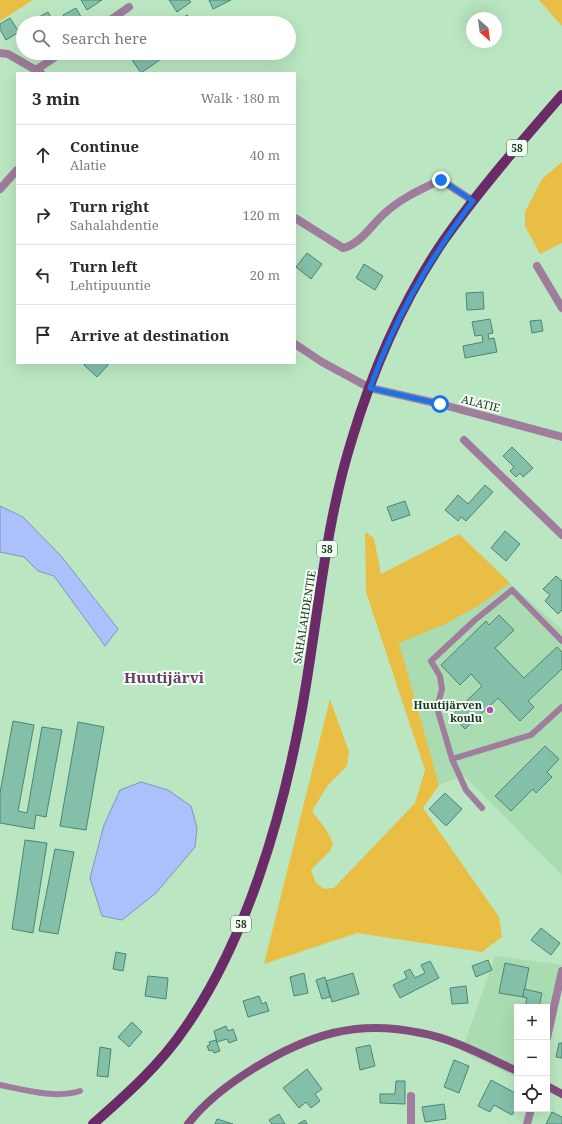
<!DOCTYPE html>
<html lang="en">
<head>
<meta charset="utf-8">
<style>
	body { margin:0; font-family:"Noto Serif",serif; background:#f2f2f3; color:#2b2b33 }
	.controls { position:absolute; right:12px; bottom:12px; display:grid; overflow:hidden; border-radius:0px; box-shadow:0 4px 16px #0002 }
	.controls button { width:36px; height:36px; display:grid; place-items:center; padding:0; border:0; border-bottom:1px solid #e1e1e2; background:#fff; color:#2b2b33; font:20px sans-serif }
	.compass { position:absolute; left:466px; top:12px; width:36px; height:36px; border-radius:50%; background:#fff; box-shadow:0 4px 16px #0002; rotate:152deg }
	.stop { position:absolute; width:12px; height:12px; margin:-9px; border:3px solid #1a73e8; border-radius:50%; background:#fff }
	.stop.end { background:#1a73e8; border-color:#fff; box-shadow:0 1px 4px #0008 }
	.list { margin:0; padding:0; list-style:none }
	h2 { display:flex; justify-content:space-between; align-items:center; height:52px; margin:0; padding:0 16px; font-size:17px }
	h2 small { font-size:13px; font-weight:400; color:#7c7c81 }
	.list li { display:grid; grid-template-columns:26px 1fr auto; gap:12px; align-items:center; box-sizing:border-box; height:60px; padding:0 16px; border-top:1px solid #e1e1e2 }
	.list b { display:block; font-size:15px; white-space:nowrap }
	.list p { margin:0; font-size:13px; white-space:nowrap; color:#7c7c81 }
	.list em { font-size:13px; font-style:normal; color:#7c7c81 }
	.icon { flex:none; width:22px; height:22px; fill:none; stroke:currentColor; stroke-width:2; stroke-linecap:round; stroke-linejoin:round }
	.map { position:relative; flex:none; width:562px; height:1124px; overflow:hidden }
	.search { position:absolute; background:#fff; box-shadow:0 4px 16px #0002; left:16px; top:16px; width:280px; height:44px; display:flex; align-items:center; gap:10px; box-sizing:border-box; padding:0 14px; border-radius:22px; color:#7c7c81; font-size:15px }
	.panel { position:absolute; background:#fff; box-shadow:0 4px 16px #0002; left:16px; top:72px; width:280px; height:292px; border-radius:0px }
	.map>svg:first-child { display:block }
	.built { fill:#a9dcb1 }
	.green { fill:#e8be44 }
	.water { fill:#acc1fb; stroke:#8195ba }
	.building { fill:#83bfa9; stroke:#4c8672 }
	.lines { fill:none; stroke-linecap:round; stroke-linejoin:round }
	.service { stroke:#a07c9d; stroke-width:6 }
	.minor { stroke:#a07c9d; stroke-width:8 }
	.tertiary { stroke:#a07c9d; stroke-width:8 }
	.secondary { stroke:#824e7e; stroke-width:8 }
	.primary { stroke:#6b2b68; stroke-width:10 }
	.route { stroke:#1a73e8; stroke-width:5 }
	.poi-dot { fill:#b44db0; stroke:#f1fff3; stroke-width:1.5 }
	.labels { text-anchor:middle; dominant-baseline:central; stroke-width:4; stroke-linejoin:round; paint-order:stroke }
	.shield { fill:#f1fff3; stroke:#5d6d60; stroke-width:1 }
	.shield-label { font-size:10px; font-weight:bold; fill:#1e2f21 }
	.street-label { font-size:11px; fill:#1e2f21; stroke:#f1fff3 }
	.poi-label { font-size:11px; font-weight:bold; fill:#1e2f21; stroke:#f1fff3; text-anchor:end }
	.district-label { font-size:15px; font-weight:bold; fill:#6d396a; stroke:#f1fff3 }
</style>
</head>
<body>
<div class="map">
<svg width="562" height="1124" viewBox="0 0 562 1124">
	<rect width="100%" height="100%" fill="#bae7c1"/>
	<g class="built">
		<polygon points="459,534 510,583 562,630 562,875 464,776 439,785 399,643"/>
		<polygon points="495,956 562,965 562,989 547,1046 547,1007 517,1007 517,1078 462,1051"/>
	</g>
	<g class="green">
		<polygon points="0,0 33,0 0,21"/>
		<polygon points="539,0 562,0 562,26"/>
		<polygon points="562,162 562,243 540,254 525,226 525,212 542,179"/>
		<polygon points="365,532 374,538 381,574 459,534 510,583 478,606 445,624 399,643 439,785 423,808 499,917 502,937 482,952 357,933 264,964 330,699 349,752 347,766 328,785 312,811 327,831 333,843 330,851 311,870 316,883 324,889 334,888 415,803 425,770 366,592"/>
	</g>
	<g class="water">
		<polygon points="0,506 23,517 62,557 118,629 105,646 54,576 38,571 24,557 0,552"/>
		<polygon points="141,782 168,790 191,806 197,828 195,847 179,866 156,893 122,920 102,916 90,878 104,825 120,790"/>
	</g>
	<g class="building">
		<polygon points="81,0 102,0 87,10"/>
		<polygon points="169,0 189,0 191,2 177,12"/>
		<polygon points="209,0 231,0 213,9"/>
		<polygon points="76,8 84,22 68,23 63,15"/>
		<polygon points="48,12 54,23 28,23"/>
		<polygon points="187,15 192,23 176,23"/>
		<polygon points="10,18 19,32 6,40 0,29 0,24"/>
		<polygon points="136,53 162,53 164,57 141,73 130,57"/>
		<polygon points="307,253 322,264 311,279 296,267"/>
		<polygon points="364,264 383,276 375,290 356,278"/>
		<polygon points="483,292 484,309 467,310 466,293"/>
		<polygon points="490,319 493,333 488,334 489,339 494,338 497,352 465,358 463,346 483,342 482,335 475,336 472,322"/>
		<polygon points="541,320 543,331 532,333 530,321"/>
		<polygon points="86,363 106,363 108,365 97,377 84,365"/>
		<polygon points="512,447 533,468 523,477 520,473 516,477 510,471 514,467 503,456"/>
		<polygon points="485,485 493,492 466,521 461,517 458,521 445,510 458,495 468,504"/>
		<polygon points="405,501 410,515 392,521 387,507"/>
		<polygon points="505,531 520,544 506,561 491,548"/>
		<polygon points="556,576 562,581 562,610 558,614 545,601 550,595 543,589"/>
		<polygon points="499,615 514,630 495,648 524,678 557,647 562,652 562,669 528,701 534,707 520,721 498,698 465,729 452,715 482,686 471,674 460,685 441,665 486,621 489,625"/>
		<polygon points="13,721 34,725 18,811 27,813 42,727 62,730 46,817 36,815 34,829 0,823 0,793"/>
		<polygon points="78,722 104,727 86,830 60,826"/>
		<polygon points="545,746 559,759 547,772 552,777 536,793 533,789 511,811 495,796"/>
		<polygon points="445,793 462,809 446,826 429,809"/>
		<polygon points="25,840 47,843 33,933 12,929"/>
		<polygon points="55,849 74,852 58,934 39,931"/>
		<polygon points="541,928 560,943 551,955 531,940"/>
		<polygon points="116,952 126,954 123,971 113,969"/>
		<polygon points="488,960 492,970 476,977 472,966"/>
		<polygon points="430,961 439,978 400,998 393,985 407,978 404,972 410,969 415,978 425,973 421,965"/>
		<polygon points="505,963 529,968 523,997 499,993"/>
		<polygon points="304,973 308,993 294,996 290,977"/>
		<polygon points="353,973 359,994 332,1002 326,981"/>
		<polygon points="148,976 168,978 166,999 145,996"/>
		<polygon points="325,977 330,997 322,999 316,980"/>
		<polygon points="466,986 468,1003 452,1004 450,988"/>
		<polygon points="524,989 542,993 539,1007 525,1007 527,998 523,997"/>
		<polygon points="259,996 262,1004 266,1002 269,1011 248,1017 243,1001"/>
		<polygon points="132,1022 142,1032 129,1047 118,1037"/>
		<polygon points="226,1026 228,1031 233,1029 237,1040 229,1043 227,1039 217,1042 214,1031"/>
		<polygon points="216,1040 220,1051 214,1053 212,1050 209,1051 207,1046 210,1045 209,1042"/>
		<polygon points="559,1043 562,1043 562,1058 556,1057"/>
		<polygon points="370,1045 375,1066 360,1070 356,1048"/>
		<polygon points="100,1047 111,1049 108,1077 97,1076"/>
		<polygon points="454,1060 469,1066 459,1093 444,1087"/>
		<polygon points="307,1069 322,1089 315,1094 320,1101 311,1108 306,1102 299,1108 283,1088"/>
		<polygon points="491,1080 517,1094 517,1106 512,1115 494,1105 490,1112 478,1106"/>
		<polygon points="396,1081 405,1081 405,1104 380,1103 380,1094 395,1094"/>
		<polygon points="444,1104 446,1119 425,1122 422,1107"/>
		<polygon points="552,1112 562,1117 562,1124 546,1124"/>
		<polygon points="279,1114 285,1124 272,1124 269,1120"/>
		<polygon points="217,1119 233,1124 215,1124"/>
		<polygon points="305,1120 307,1124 298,1124"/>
	</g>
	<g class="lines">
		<g class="service">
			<polyline points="452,759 531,735 562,707"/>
			<polyline points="482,808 466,790 452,759 437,708 442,689 440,676 431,661 475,620 512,590 562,641"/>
			<path d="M 0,1085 C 25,1090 56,1099 80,1091"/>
		</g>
		<g class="minor">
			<polyline points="106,23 129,7"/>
			<polyline points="0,53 8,54 41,73"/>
			<polyline points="36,70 61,53"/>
			<polyline points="0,189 17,170"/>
			<path d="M 295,218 L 343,248 C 361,244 372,224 385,213 C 401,198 422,189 441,180 L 473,201"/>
			<polyline points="537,266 562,308"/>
			<polyline points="295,344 322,362 370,388"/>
			<polyline points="464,440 562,535"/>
			<polyline points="547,1038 562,971"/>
			<polyline points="411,1124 411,1096"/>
			<polyline points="527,1124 531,1109"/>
		</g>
		<polyline class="tertiary" points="370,388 440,404 562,437"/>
		<g class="secondary">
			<polyline points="547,1086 562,1094"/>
			<path d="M 188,1124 C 218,1085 285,1045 333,1033 C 361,1026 393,1027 421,1033 C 454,1039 486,1057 517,1071"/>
		</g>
		<path class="primary" d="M 93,1124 C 126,1095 160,1065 185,1028 C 246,941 282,817 301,714 C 318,622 324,528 352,439 C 373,369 403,300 444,240 C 480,189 521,142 562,95"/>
	</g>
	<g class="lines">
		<path class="route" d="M 440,404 L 370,388 C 395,318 428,261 473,201 L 441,180"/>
	</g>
	<circle class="poi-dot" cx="490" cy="710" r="4"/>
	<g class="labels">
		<g class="shield">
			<rect x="507" y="140" width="20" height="16" rx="3"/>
			<rect x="317" y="541" width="20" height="16" rx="3"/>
			<rect x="231" y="916" width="20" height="16" rx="3"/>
		</g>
		<g class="shield-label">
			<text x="517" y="148">58</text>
			<text x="327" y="549">58</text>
			<text x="241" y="924">58</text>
		</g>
		<g class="street-label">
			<text transform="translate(481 403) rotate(14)">ALATIE</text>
			<text transform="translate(304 617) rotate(-81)">SAHALAHDENTIE</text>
		</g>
		<g class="poi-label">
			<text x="482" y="704">Huutijärven<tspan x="482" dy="13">koulu</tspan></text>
		</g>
		<g class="district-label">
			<text x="164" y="677">Huutijärvi</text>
		</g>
	</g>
</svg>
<div class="controls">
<button>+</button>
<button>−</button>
<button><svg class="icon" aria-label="locate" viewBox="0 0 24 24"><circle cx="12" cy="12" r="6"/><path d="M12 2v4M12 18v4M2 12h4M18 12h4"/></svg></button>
</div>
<svg class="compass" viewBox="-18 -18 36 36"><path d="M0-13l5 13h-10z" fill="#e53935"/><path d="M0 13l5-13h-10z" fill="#7c7c81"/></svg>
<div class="stop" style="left:440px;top:404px"></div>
<div class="stop end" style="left:441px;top:180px"></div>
<div class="search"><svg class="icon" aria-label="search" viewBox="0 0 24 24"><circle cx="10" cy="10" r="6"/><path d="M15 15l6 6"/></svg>Search here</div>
<section class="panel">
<h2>3 min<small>Walk · 180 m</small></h2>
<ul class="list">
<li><svg class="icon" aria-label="ahead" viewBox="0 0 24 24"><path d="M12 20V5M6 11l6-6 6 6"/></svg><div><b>Continue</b><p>Alatie</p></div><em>40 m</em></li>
<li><svg class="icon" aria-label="right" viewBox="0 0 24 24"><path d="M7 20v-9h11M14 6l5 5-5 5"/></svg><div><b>Turn right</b><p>Sahalahdentie</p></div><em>120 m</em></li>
<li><svg class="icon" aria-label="left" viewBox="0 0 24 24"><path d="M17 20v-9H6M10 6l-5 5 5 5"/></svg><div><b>Turn left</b><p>Lehtipuuntie</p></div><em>20 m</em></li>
<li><svg class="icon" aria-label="arrive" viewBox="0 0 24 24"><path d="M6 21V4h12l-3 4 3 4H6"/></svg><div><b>Arrive at destination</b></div></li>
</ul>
</section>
</div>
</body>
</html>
